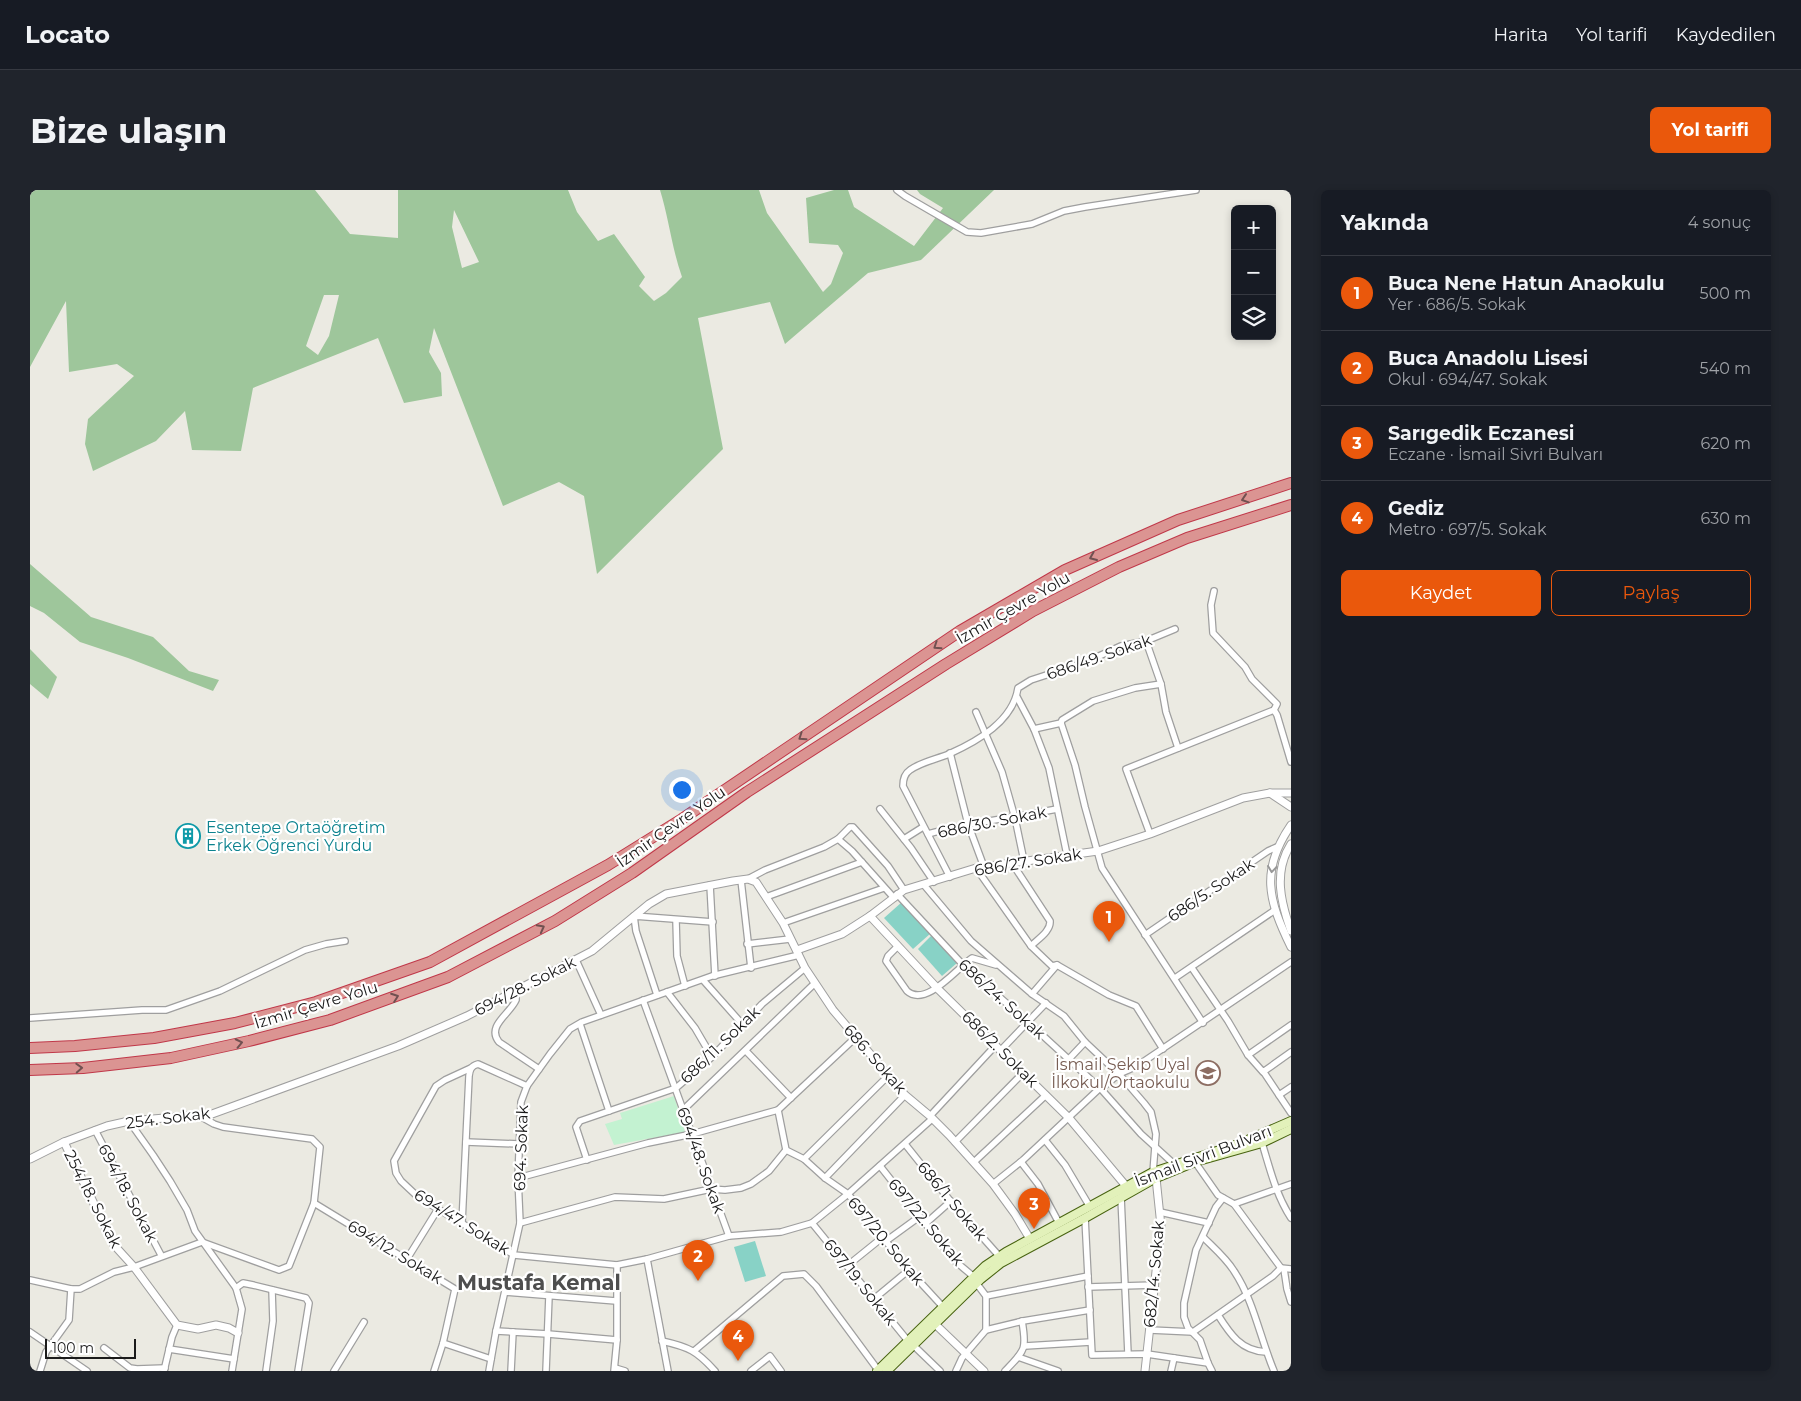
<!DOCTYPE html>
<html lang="tr">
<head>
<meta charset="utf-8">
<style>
	body { margin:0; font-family:Montserrat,sans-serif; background:#20242c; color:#f1f3f6 }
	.controls { position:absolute; right:15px; top:15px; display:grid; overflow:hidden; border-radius:8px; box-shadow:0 2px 8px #0003 }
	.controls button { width:45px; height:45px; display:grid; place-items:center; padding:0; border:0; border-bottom:1px solid #363941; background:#171b24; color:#f1f3f6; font:25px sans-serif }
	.scale { position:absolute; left:15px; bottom:12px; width:91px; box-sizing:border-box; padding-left:5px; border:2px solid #1b1b1b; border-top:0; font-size:14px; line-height:18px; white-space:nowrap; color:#1b1b1b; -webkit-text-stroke:4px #fff; paint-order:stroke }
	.you { position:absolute; left:651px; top:599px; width:18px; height:18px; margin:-12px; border:4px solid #fff; border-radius:50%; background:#1a73e8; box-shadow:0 0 0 8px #1a73e833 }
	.badge { display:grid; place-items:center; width:32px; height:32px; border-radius:50%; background:#ea580c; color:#fff; font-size:16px; font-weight:700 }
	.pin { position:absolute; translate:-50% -41px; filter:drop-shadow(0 1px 2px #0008) }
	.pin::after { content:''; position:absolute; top:26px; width:18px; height:15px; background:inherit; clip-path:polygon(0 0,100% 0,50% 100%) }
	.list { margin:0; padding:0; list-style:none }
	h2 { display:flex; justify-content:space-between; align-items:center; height:65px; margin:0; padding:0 20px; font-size:21px }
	h2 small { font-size:16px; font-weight:400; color:#9ea1a6 }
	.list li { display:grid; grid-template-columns:32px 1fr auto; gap:15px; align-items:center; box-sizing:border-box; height:75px; padding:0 20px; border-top:1px solid #363941 }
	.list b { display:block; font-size:19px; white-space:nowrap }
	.list p { margin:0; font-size:16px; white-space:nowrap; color:#9ea1a6 }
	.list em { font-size:16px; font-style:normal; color:#9ea1a6 }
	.actions { display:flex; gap:10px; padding:15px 20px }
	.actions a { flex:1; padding:11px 0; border:1px solid #ea580c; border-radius:8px; text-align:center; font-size:18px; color:#ea580c }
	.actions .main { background:#ea580c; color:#fff }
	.icon { flex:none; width:28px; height:28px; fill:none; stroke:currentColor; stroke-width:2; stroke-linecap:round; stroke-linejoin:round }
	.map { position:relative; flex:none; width:1261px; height:1181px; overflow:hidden; border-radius:8px }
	header { display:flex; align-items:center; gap:30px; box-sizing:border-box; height:70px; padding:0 25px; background:#171b24; border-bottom:1px solid #363941 }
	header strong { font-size:24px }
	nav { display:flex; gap:28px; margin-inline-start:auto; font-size:18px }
	.intro { display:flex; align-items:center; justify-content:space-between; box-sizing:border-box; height:120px; padding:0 30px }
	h1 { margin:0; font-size:35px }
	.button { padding:12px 22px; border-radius:8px; background:#ea580c; color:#fff; font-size:18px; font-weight:700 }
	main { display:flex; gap:30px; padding:0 30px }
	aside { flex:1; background:#171b24; border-radius:8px; box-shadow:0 2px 8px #0003 }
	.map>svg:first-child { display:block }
	.forest { fill:#9ec69b; fill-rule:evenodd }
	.park { fill:#c3f2d1 }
	.pitch { fill:#88d2c6 }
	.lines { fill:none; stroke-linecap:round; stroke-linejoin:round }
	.minor-casing { stroke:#9f9f9f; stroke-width:8 }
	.tertiary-casing { stroke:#9f9f9f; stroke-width:9 }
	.secondary-casing { stroke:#486311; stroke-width:10 }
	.motorway-casing { stroke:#c03849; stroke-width:12 }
	.minor { stroke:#fff; stroke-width:5.5 }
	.tertiary { stroke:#fff; stroke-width:7 }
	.secondary { stroke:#e2f1ba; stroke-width:8 }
	.motorway { stroke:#db9492; stroke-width:10 }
	.oneway { stroke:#715151 }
	.oneway2 { stroke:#989898 }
	.labels { text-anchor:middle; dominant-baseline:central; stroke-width:4.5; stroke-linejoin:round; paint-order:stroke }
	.street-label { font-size:16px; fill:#1b1b1b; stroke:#fff }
	.culture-label { font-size:16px; fill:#0d838f; stroke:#fff; text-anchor:start }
	.education-label { font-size:16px; fill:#785e54; stroke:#fff; text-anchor:end }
	.district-label { font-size:21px; font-weight:bold; fill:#4e4e4e; stroke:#fff }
</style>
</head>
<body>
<header>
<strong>Locato</strong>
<nav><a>Harita</a><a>Yol tarifi</a><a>Kaydedilen</a></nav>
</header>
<div class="intro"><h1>Bize ulaşın</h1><a class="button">Yol tarifi</a></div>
<main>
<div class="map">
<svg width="1261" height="1181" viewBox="0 0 1261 1181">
	<rect width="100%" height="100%" fill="#ebeae2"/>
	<g class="forest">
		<path d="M 0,0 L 285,0 L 320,44 L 368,48 L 368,0 L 538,0 L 547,22 L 568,51 L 584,44 L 615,87 L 609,96 L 624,111 L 636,103 L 652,87 C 642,59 639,29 630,0 L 729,0 L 737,23 L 793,102 L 801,94 L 813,63 L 808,55 L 779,53 L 776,8 L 804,0 L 818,0 L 824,17 L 884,56 L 913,18 L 890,4 L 887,0 L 964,0 L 891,70 L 838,83 L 755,154 L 740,112 L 668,128 L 693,259 L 567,384 L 554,306 L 529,292 L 473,316 L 404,138 L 399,162 L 411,183 L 412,206 L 374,213 L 348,148 L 223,198 L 211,261 L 162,260 L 155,221 L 126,251 L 63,281 L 55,254 L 58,229 L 104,186 L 87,174 L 39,182 L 36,111 L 0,177 ZM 424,20 L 449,72 L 432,78 L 422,37 ZM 294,105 L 309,105 L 299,146 L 288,165 L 276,156 Z"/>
		<polygon points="0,374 61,427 123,447 159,481 189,490 183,501 98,468 50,452 14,423 0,416"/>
		<polygon points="0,459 27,487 18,509 0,494"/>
	</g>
	<polygon class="park" points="644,906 655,942 584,955 575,934 592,929 590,923"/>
	<g class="pitch">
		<polygon points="872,712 901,743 883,759 854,728"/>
		<polygon points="902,745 927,773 912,786 888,759"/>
		<polygon points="725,1051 736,1086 715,1092 704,1057"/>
	</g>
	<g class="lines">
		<defs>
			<g id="minor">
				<polyline points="867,0 875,6 937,42 951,43 1002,34 1034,21 1055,17 1166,0"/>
				<polyline points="1184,401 1181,415 1183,443 1215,477 1222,489 1247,514 1244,520 1247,525 1261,572"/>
				<polyline points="1116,451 1131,494 1136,522 1148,558"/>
				<polyline points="1131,494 1105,498 1063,511 1032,530 1031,533 1045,575 1055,617 1072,678 1173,833"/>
				<polyline points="987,507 1004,539 1019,578 1037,665"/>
				<polyline points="946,522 972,582 985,628 994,671"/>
				<polyline points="1004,539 1031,533"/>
				<polyline points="920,563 938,634 954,677"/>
				<polyline points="850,619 881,658 904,692"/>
				<path d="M 898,644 C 940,632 984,628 1027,619"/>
				<polyline points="1120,644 1096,579 1244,520"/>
				<polyline points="808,649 822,661 864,708"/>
				<polyline points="874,649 893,637"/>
				<path d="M 982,673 L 1020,731 C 1021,741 1008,749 1001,756"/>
				<polyline points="946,678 1001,756 1022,776 1027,775 1079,805 1106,816 1133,859"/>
				<path d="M 920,687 L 873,596 C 873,590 874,584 880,580 C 891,572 907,569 919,564 C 948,551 983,531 988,498 L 1001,490 L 1056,472 L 1091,456 L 1116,451 L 1145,439"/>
				<polyline points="718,689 735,680 794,657 808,649 820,637 823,637 858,676 874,700"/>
				<polyline points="711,690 721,778"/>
				<polyline points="680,695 685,786"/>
				<polyline points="894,695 941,751 1002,804 1034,826 1055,852 1089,884 1114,913 1121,922 1126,944 1123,982"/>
				<polyline points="867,704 935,777 998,832 1071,899 1111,944 1144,974"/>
				<polyline points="736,707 832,672"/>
				<polyline points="646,730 647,766 655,796"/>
				<polyline points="753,733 854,698"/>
				<polyline points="1115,745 1238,661 1247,657"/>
				<polyline points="717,754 760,749"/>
				<path d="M 868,756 L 858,766 L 856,771 L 877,801 C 896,818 927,778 942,768 L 966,775"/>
				<polyline points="546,770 571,825"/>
				<polyline points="1162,778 1198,831 1218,865 1261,835"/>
				<polyline points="1145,788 1245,720"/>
				<polyline points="673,790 713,835"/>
				<path d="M 486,801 C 486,802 486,809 486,810 C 480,824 456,836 469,852 L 509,879"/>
				<polyline points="637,802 665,838 682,867"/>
				<polyline points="1002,804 1027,775"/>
				<polyline points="627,805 606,741 604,726 683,732"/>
				<polyline points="613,810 699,1046"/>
				<polyline points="0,828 112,820 136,820 190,801 275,760 296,754 315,751"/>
				<polyline points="550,834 579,921"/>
				<polyline points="716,861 761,908"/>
				<polyline points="970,861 1016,813"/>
				<polyline points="1218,865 1233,882 1261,862"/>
				<polyline points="1038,870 1055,852"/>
				<polyline points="441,878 415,890 406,896 364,971 366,983 371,991 387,1006 484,1065 587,1075 617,1069 699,1046 751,1042 782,1033 818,1004 902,929"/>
				<polyline points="1233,881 1261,923"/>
				<polyline points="1071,899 1089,884 1107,876 1261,772"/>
				<polyline points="1249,905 1261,897"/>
				<polyline points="653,920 784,794"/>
				<polyline points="748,920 756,960 774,969 795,988 818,1004 879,1080 913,1117"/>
				<polyline points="900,926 966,855"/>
				<polyline points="99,931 123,965 140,991 157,1020 165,1041 206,1098 212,1119 202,1181"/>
				<polyline points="65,940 131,1065"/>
				<polyline points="1015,950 1035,975 1060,1017"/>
				<polyline points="436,952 489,954"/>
				<polyline points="925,952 993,883"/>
				<path d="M 1232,953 C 1240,979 1246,1005 1261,1028"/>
				<polyline points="875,954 922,1013 970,1067"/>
				<polyline points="774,969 858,886"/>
				<polyline points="557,970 546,937 550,931 646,898 682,867 732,814 775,778"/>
				<polyline points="944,972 1016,905"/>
				<polyline points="991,972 1008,994 1029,1033"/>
				<polyline points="1165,972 1188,1005 1204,1014 1251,1078"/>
				<polyline points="850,976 925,1071 944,1087"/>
				<polyline points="488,988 618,953 662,944 748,920 825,848"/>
				<polyline points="795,988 875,905"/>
				<polyline points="963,994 993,970 1070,898"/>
				<polyline points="1091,1007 1098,1164"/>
				<polyline points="284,1013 425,1099 413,1153 404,1181"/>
				<polyline points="1204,1014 1261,994"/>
				<polyline points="1130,1022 1179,1033"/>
				<polyline points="1055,1028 1062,1165 1117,1164 1178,1173"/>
				<path d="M 432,1033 L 439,886 C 440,879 441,876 448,874 L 497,896"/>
				<polyline points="490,1033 585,1007 634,1009 681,999 695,1000 711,998 721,994 739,981 756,960"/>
				<polyline points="782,1033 878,1151"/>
				<polyline points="895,1034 921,1011"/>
				<path d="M 1173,1047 C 1184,1058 1196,1068 1204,1081 C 1224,1111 1230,1148 1244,1181"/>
				<polyline points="856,1051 889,1027"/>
				<polyline points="377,1069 408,1019"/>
				<polyline points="617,1069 638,1181"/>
				<polyline points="817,1076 853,1047"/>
				<polyline points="1254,1079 1257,1099 1261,1112"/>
				<polyline points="0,1090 41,1099 50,1099 84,1082 104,1077 172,1052 249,1080 259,1076 284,1013 290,957 282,949 193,937 184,934 168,925"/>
				<polyline points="947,1094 956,1106 956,1140"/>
				<polyline points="1058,1097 1125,1095"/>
				<polyline points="206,1098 213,1093 223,1095 276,1108 279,1113 268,1181"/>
				<polyline points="475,1102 586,1111"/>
				<polyline points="956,1106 1058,1086"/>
				<polyline points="845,1108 879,1080"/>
				<path d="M 1188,1125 C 1200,1144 1211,1161 1236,1162"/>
				<polyline points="1120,1140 1163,1142 1243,1086 1251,1078 1261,1079"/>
				<polyline points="466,1141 518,1144 587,1150"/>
				<polyline points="0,1142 57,1181"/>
				<path d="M 632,1151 C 659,1157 667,1161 685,1181"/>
				<polyline points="413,1153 461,1169"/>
				<polyline points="883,1155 910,1181"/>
				<polyline points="995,1156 1061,1152"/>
				<polyline points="74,1158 100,1178 107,1179 135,1178"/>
				<polyline points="139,1159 204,1169"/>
				<polyline points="664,1161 753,1086 774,1084 786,1096 848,1180"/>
				<polyline points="988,1167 1028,1181"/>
				<polyline points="585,1178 595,1181"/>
				<polyline points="10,1181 16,1162 39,1130 41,1099"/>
				<polyline points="134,1181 142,1147 147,1135"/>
				<polyline points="236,1181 243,1131 242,1100"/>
				<polyline points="304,1181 334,1132"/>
				<polyline points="459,1181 466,1141 490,1033 488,988 491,912 497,896 520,864 540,839 552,832 682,786 769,765"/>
				<polyline points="481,1181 483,1142"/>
				<polyline points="516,1181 519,1106"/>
				<polyline points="584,1181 587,1150 587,1075"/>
				<polyline points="721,1181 740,1166 751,1181"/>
				<polyline points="926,1181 932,1168 956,1140 993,1131 1060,1120"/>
				<path d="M 975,1181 C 995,1160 997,1160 992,1131"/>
				<polyline points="1141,1181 1144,1168"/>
				<polyline points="1182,1181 1178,1173 1170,1150 1158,1138 1154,1127 1154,1113 1166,1060 1186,1017 1193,1008"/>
			</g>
			<g id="tertiary">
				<polyline points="1240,603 1261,617"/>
				<path d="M 1261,635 C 1230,680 1238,710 1261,757"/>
				<path d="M 1261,654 C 1243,682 1251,713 1261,741"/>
				<polyline points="840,726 909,800 1039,928 1096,996"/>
				<polyline points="767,760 812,744 840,726 874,700 946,678 1068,661 1120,644 1213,608 1240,603 1261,603"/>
				<polyline points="34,952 84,1055 104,1077 147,1135 168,1139 186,1135 199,1138 208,1143"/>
				<polyline points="0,969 34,952 77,936 99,931 182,924 368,856 437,826 562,761 619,714 636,704 703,691 718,689 726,692 753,733 775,778 803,820 875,905 900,926 919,945 963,994 985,1024 1000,1049"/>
				<polyline points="905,1134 954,1181"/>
				<polyline points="1115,1181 1131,1036 1126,988"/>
			</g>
			<g id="secondary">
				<polyline points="847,1181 955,1076 976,1062 1123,982 1208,954 1261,931"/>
				<polyline points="857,1181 951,1089 971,1073 1055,1028 1126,988 1165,972 1232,953 1261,939"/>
			</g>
			<g id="motorway">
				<polyline points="0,858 45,856 124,848 205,833 286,812 400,772 578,675 652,629 930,441 1035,380 1148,330 1261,293"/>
				<polyline points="0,880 53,878 141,868 219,851 300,830 418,787 525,731 602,683 717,602 916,474 1003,421 1089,377 1157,348 1261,315"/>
			</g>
		</defs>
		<use href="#minor" class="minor-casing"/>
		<use href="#tertiary" class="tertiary-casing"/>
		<use href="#secondary" class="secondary-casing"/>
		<use href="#motorway" class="motorway-casing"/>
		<use href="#minor" class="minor"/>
		<use href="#tertiary" class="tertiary"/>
		<use href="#secondary" class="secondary"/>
		<use href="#motorway" class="motorway"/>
	</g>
	<defs><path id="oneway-chevron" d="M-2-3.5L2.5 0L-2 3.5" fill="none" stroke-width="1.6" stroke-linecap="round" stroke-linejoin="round" transform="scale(1.25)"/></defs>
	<g class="oneway">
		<use href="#oneway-chevron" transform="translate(1215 309) rotate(162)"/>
		<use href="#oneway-chevron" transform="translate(1063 367) rotate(157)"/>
		<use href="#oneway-chevron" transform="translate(907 456) rotate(146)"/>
		<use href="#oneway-chevron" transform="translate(772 547) rotate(146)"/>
		<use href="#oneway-chevron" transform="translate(511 738) rotate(-28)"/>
		<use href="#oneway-chevron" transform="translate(365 807) rotate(-20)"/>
		<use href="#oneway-chevron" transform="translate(209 853) rotate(-12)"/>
		<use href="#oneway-chevron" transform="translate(49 878) rotate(-3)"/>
	</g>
	<use class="oneway2" href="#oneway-chevron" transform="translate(1242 679) rotate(97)"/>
	<defs>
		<symbol id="building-ring" viewBox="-11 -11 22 22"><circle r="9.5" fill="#fff" stroke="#0f9aa8" stroke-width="1.5"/><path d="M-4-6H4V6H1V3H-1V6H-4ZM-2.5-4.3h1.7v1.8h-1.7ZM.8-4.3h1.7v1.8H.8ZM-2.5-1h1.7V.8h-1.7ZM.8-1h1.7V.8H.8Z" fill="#0f9aa8"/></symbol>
		<symbol id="school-ring" viewBox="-11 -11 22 22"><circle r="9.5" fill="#fff" stroke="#8d6e63" stroke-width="1.5"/><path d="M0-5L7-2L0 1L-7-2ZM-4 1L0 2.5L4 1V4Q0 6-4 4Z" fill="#8d6e63"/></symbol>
	</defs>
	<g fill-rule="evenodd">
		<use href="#building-ring" x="144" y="632" width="28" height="28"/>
		<use href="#school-ring" x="1164" y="869" width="28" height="28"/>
	</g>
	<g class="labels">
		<g class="street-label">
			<text transform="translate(983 418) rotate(-30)">İzmir Çevre Yolu</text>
			<text transform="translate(1069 467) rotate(-19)">686/49. Sokak</text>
			<text transform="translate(962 632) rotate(-11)">686/30. Sokak</text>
			<text transform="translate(641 637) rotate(-35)">İzmir Çevre Yolu</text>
			<text transform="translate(998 672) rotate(-9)">686/27. Sokak</text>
			<text transform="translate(1181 700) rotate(-34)">686/5. Sokak</text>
			<text transform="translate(495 796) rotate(-27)">694/28. Sokak</text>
			<text transform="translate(972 809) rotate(42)">686/24. Sokak</text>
			<text transform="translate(286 815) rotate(-17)">İzmir Çevre Yolu</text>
			<text transform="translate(690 855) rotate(-44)">686/11. Sokak</text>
			<text transform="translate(970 859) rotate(45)">686/2. Sokak</text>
			<text transform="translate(845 869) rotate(49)">686. Sokak</text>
			<text transform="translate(138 928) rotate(-7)">254. Sokak</text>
			<text transform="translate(491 958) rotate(-88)">694. Sokak</text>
			<text transform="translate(1173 966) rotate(-21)">İsmail Sivri Bulvarı</text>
			<text transform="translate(671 970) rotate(70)">694/48. Sokak</text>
			<text transform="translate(98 1003) rotate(62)">694/18. Sokak</text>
			<text transform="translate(63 1009) rotate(63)">254/18. Sokak</text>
			<text transform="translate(922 1011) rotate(50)">686/1. Sokak</text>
			<text transform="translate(432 1032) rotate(32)">694/47. Sokak</text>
			<text transform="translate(896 1032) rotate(50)">697/22. Sokak</text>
			<text transform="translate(856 1051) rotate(50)">697/20. Sokak</text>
			<text transform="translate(365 1062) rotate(31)">694/12. Sokak</text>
			<text transform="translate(1124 1084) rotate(-85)">682/14. Sokak</text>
			<text transform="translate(830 1092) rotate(51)">697/19. Sokak</text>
		</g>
		<g class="culture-label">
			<text x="176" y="637">Esentepe Ortaöğretim<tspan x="176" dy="18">Erkek Öğrenci Yurdu</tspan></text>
		</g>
		<g class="education-label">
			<text x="1160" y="874">İsmail Şekip Uyal<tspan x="1160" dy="18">İlkokul/Ortaokulu</tspan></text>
		</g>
		<g class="district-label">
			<text x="509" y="1092">Mustafa Kemal</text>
		</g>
	</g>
</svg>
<div class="controls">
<button>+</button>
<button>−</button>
<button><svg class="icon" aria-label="layers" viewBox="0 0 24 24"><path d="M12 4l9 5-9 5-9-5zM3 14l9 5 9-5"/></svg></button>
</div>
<div class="scale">100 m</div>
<div class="you"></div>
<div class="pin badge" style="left:1079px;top:752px">1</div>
<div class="pin badge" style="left:668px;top:1091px">2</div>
<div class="pin badge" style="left:1004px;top:1039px">3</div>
<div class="pin badge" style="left:708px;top:1171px">4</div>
</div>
<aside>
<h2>Yakında<small>4 sonuç</small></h2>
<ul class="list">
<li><span class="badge">1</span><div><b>Buca Nene Hatun Anaokulu</b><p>Yer · 686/5. Sokak</p></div><em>500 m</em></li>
<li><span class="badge">2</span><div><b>Buca Anadolu Lisesi</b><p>Okul · 694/47. Sokak</p></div><em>540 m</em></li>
<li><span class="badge">3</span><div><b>Sarıgedik Eczanesi</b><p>Eczane · İsmail Sivri Bulvarı</p></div><em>620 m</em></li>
<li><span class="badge">4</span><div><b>Gediz</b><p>Metro · 697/5. Sokak</p></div><em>630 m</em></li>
</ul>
<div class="actions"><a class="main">Kaydet</a><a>Paylaş</a></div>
</aside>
</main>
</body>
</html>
